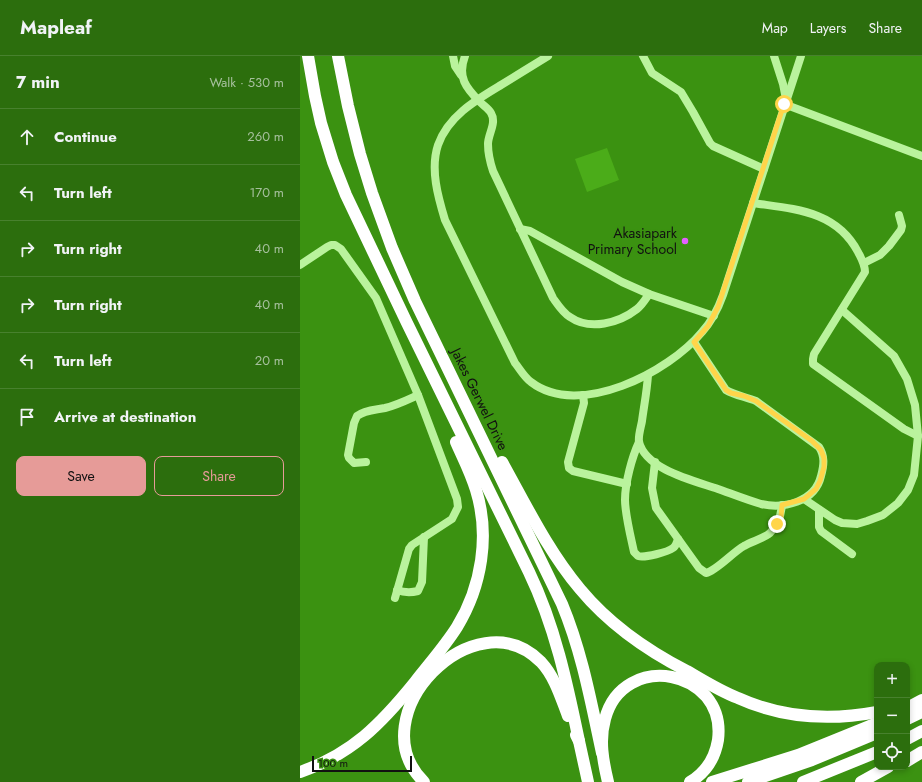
<!DOCTYPE html>
<html lang="en">
<head>
<meta charset="utf-8">
<style>
	body { margin:0; font-family:Jost,sans-serif; background:#38761b; color:#f1f3f6 }
	.controls { position:absolute; right:12px; bottom:12px; display:grid; overflow:hidden; border-radius:8px; box-shadow:0 2px 6px #0003 }
	.controls button { width:36px; height:36px; display:grid; place-items:center; padding:0; border:0; border-bottom:1px solid #48812e; background:#2c6e0d; color:#f1f3f6; font:20px sans-serif }
	.scale { position:absolute; left:12px; bottom:10px; width:100px; box-sizing:border-box; padding-left:4px; border:2px solid #111; border-top:0; font-size:11px; line-height:14px; white-space:nowrap; color:#111; -webkit-text-stroke:3px #3b9211; paint-order:stroke }
	.stop { position:absolute; width:12px; height:12px; margin:-9px; border:3px solid #ffd54a; border-radius:50%; background:#fff }
	.stop.end { background:#ffd54a; border-color:#fff; box-shadow:0 1px 4px #0008 }
	.list { margin:0; padding:0; list-style:none }
	h2 { display:flex; justify-content:space-between; align-items:center; height:52px; margin:0; padding:0 16px; font-size:17px }
	h2 small { font-size:13px; font-weight:400; color:#a6c09d }
	.list li { display:grid; grid-template-columns:26px 1fr auto; gap:12px; align-items:center; box-sizing:border-box; height:56px; padding:0 16px; border-top:1px solid #48812e }
	.list b { display:block; font-size:15px; white-space:nowrap }
	.list em { font-size:13px; font-style:normal; color:#a6c09d }
	.actions { display:flex; gap:8px; padding:12px 16px }
	.actions a { flex:1; padding:9px 0; border:1px solid #e69b98; border-radius:8px; text-align:center; font-size:14px; color:#e69b98 }
	.actions .main { background:#e69b98; color:#111 }
	.icon { flex:none; width:22px; height:22px; fill:none; stroke:currentColor; stroke-width:2; stroke-linecap:round; stroke-linejoin:round }
	.map { position:relative; flex:none; width:622px; height:726px; overflow:hidden }
	header { display:flex; align-items:center; gap:24px; box-sizing:border-box; height:56px; padding:0 20px; background:#2c6e0d; border-bottom:1px solid #48812e }
	header strong { font-size:19px }
	nav { display:flex; gap:22px; margin-inline-start:auto; font-size:14px }
	main { display:flex }
	aside { flex:1; background:#2c6e0d }
	.map>svg:first-child { display:block }
	.green { fill:#4bac19 }
	.lines { fill:none; stroke-linecap:round; stroke-linejoin:round }
	.minor { stroke:#baf39d; stroke-width:8 }
	.highway { stroke:#fff; stroke-width:12 }
	.route { stroke:#ffd54a; stroke-width:5 }
	.poi-dot { fill:#e35fff; stroke:#3b9211; stroke-width:1.5 }
	.labels { text-anchor:middle; dominant-baseline:central; stroke-width:3; stroke-linejoin:round; paint-order:stroke }
	.poi-label { font-size:14px; fill:#111; stroke:#3b9211; text-anchor:end }
	.street-label { font-size:14px; fill:#111; stroke:#3b9211 }
</style>
</head>
<body>
<header>
<strong>Mapleaf</strong>
<nav><a>Map</a><a>Layers</a><a>Share</a></nav>
</header>
<main>
<aside>
<h2>7 min<small>Walk · 530 m</small></h2>
<ul class="list">
<li><svg class="icon" aria-label="ahead" viewBox="0 0 24 24"><path d="M12 20V5M6 11l6-6 6 6"/></svg><div><b>Continue</b></div><em>260 m</em></li>
<li><svg class="icon" aria-label="left" viewBox="0 0 24 24"><path d="M17 20v-9H6M10 6l-5 5 5 5"/></svg><div><b>Turn left</b></div><em>170 m</em></li>
<li><svg class="icon" aria-label="right" viewBox="0 0 24 24"><path d="M7 20v-9h11M14 6l5 5-5 5"/></svg><div><b>Turn right</b></div><em>40 m</em></li>
<li><svg class="icon" aria-label="right" viewBox="0 0 24 24"><path d="M7 20v-9h11M14 6l5 5-5 5"/></svg><div><b>Turn right</b></div><em>40 m</em></li>
<li><svg class="icon" aria-label="left" viewBox="0 0 24 24"><path d="M17 20v-9H6M10 6l-5 5 5 5"/></svg><div><b>Turn left</b></div><em>20 m</em></li>
<li><svg class="icon" aria-label="arrive" viewBox="0 0 24 24"><path d="M6 21V4h12l-3 4 3 4H6"/></svg><div><b>Arrive at destination</b></div></li>
</ul>
<div class="actions"><a class="main">Save</a><a>Share</a></div>
</aside>
<div class="map">
<svg width="622" height="726" viewBox="0 0 622 726">
	<rect width="100%" height="100%" fill="#3b9211"/>
	<polygon class="green" points="307,92 319,124 287,136 275,103"/>
	<g class="lines">
		<g class="minor">
			<polyline points="153,0 155,10 161,19"/>
			<path d="M 165,0 C 157,21 166,32 180,46 C 184,50 189,53 191,57 C 197,67 188,78 188,88 C 188,97 190,106 193,115 L 253,242 C 258,249 263,257 270,261 C 290,275 319,267 337,253 C 342,249 345,244 349,238"/>
			<path d="M 248,0 C 232,10 217,19 201,29 C 176,44 148,60 138,89 C 130,113 138,141 145,164 L 215,307 C 220,313 224,321 231,326 C 279,363 369,316 402,276 C 412,265 418,253 423,239 L 501,0"/>
			<polyline points="343,0 352,17 381,36 393,56 410,87 413,90 464,113"/>
			<polyline points="474,0 483,28 486,43"/>
			<polyline points="484,48 622,100"/>
			<path d="M 453,147 C 493,153 536,154 558,196 C 561,202 565,208 565,216 L 514,298 L 513,303 L 513,308 L 604,373 L 618,380"/>
			<polyline points="220,173 230,175 322,226 349,238 414,260"/>
			<polyline points="564,207 580,199 589,190 601,174 602,170 599,159"/>
			<polyline points="0,209 27,191 31,189 35,189 41,193 76,242 118,339 157,443 158,451 152,463 112,489 109,493 95,542"/>
			<path d="M 348,319 C 347,335 344,350 342,365 C 341,371 338,380 339,386 C 346,414 395,425 418,433 C 432,438 447,444 461,448 C 484,453 515,446 521,420 C 524,409 525,400 519,391 L 456,345 C 446,341 434,339 426,334 L 394,286"/>
			<polyline points="283,339 284,347 268,406 269,412 273,415 327,428"/>
			<path d="M 339,386 C 332,401 325,427 325,444 C 325,458 331,482 334,496 L 338,500 C 345,502 368,496 373,492 C 376,490 377,486 378,483"/>
			<path d="M 66,406 L 54,407 L 49,402 L 48,399 L 54,367 L 57,360 C 65,354 76,354 85,352 C 97,349 107,344 118,339"/>
			<path d="M 355,406 L 352,432 L 356,452 L 399,512 L 406,517 C 416,515 433,496 444,490 C 452,485 463,483 470,477 C 478,469 481,460 482,449"/>
			<polyline points="504,443 535,464 542,467 557,468 567,465 583,459 598,447 608,434 614,419 618,380 615,349 607,323 594,300 542,254"/>
			<polyline points="519,454 519,471 521,475 552,498"/>
			<path d="M 97,534 C 105,537 110,537 118,535 L 122,526 L 124,481"/>
		</g>
		<g class="highway">
			<path d="M 8,0 L 15,40 L 21,67 L 33,106 L 46,139 L 107,267 L 229,516 C 255,570 267,627 279,685"/>
			<path d="M 38,0 L 48,50 L 60,98 L 72,137 L 92,192 L 115,245 L 262,548 C 282,596 291,646 302,697"/>
			<path d="M 202,406 C 226,449 248,495 280,533 C 309,568 346,594 387,615 C 404,625 420,635 438,642 C 482,662 529,665 577,656"/>
			<polyline points="607,652 622,644"/>
			<polyline points="607,663 622,656"/>
			<polyline points="276,679 279,685 288,726"/>
			<polyline points="607,683 622,675"/>
			<polyline points="607,705 622,696"/>
			<path d="M 0,716 C 52,698 81,668 115,626 C 129,608 145,590 157,571 C 182,530 190,479 176,434 C 171,417 163,402 156,386"/>
			<path d="M 124,726 C 57,660 175,539 241,606 C 255,621 261,642 268,660"/>
			<path d="M 308,726 C 303,705 299,684 305,663 C 323,594 427,613 418,684 C 415,702 405,717 390,726"/>
			<polyline points="412,726 498,699 577,667"/>
			<polyline points="448,726 512,704 577,677"/>
			<polyline points="503,726 577,696"/>
			<polyline points="561,726 588,711"/>
		</g>
	</g>
	<g class="lines">
		<polyline class="route" points="477,468 481,461 482,449 504,443 516,433 520,425 524,411 524,402 521,394 512,385 456,345 444,340 431,337 426,334 394,286 408,270 418,251 484,48"/>
	</g>
	<circle class="poi-dot" cx="385" cy="185" r="4"/>
	<g class="labels">
		<g class="poi-label">
			<text x="377" y="177">Akasiapark<tspan x="377" dy="16">Primary School</tspan></text>
		</g>
		<g class="street-label">
			<text transform="translate(180 343) rotate(64)">Jakes Gerwel Drive</text>
		</g>
	</g>
</svg>
<div class="controls">
<button>+</button>
<button>−</button>
<button><svg class="icon" aria-label="locate" viewBox="0 0 24 24"><circle cx="12" cy="12" r="6"/><path d="M12 2v4M12 18v4M2 12h4M18 12h4"/></svg></button>
</div>
<div class="scale">100 m</div>
<div class="stop" style="left:484px;top:48px"></div>
<div class="stop end" style="left:477px;top:468px"></div>
</div>
</main>
</body>
</html>
